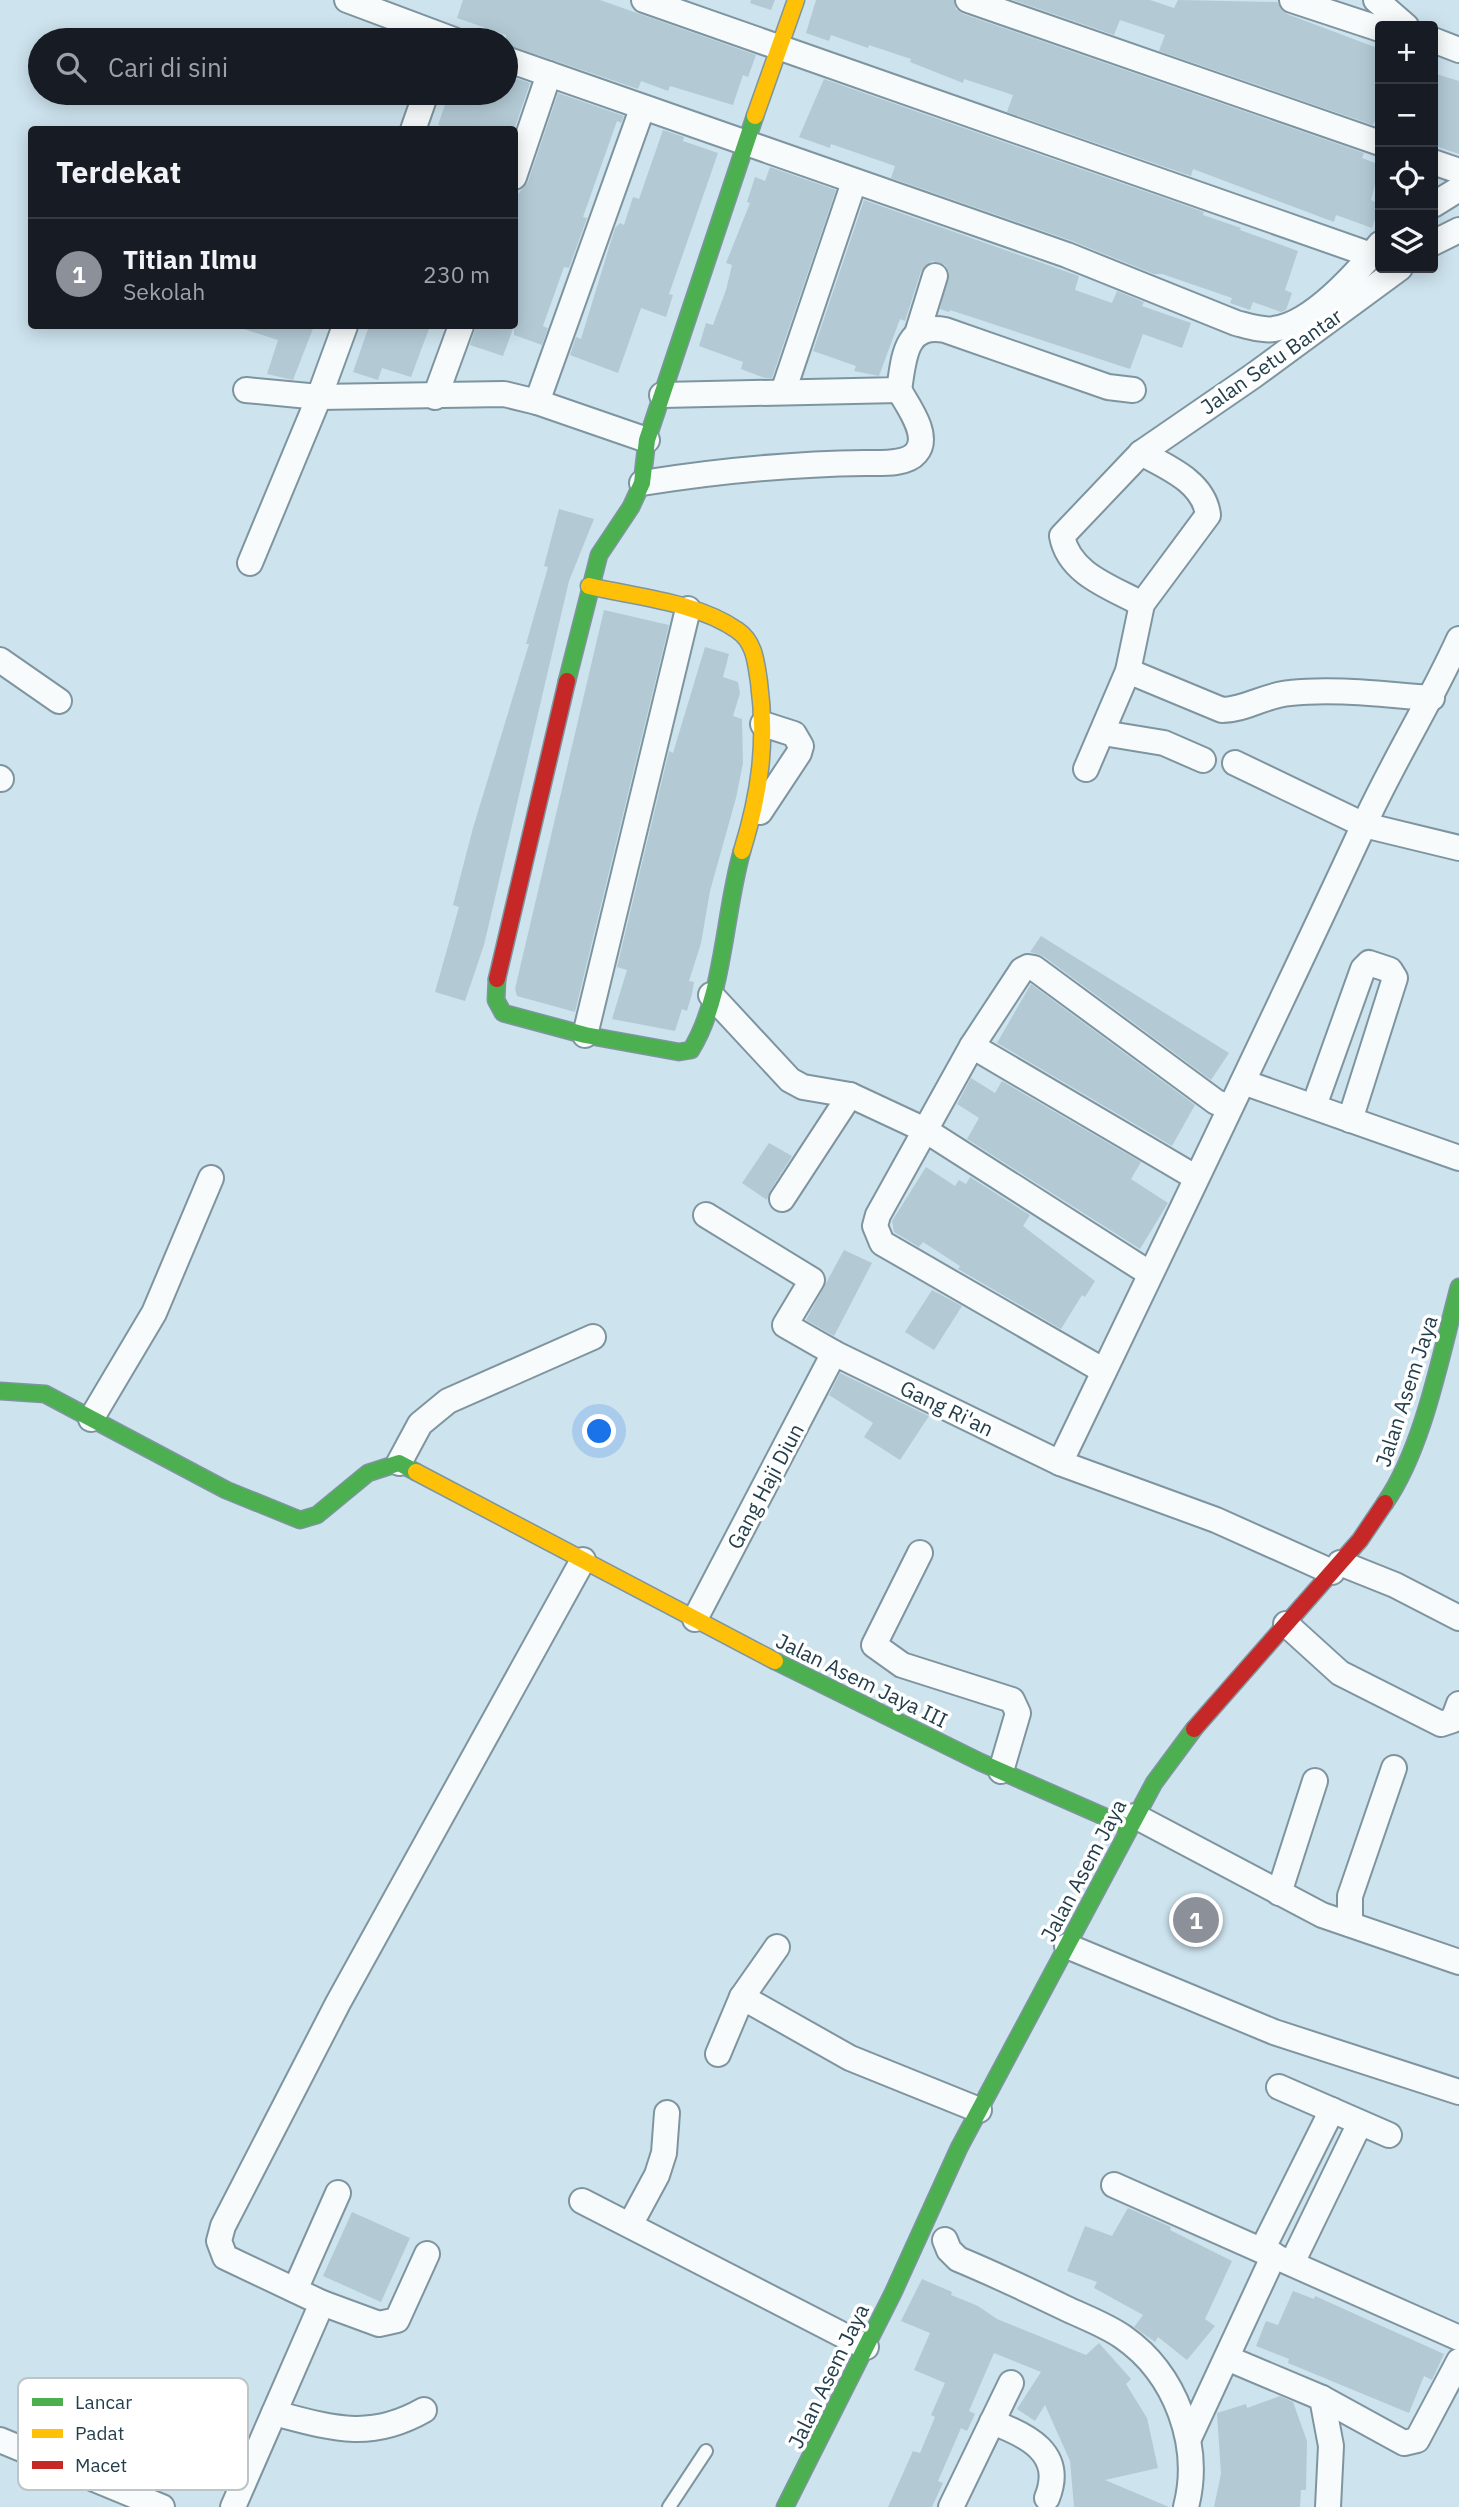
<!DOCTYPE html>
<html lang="id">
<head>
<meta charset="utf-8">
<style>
	body { margin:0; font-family:"IBM Plex Sans",sans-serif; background:#20242c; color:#f1f3f6 }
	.controls { position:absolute; right:21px; top:21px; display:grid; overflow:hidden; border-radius:7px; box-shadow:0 4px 18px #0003 }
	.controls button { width:63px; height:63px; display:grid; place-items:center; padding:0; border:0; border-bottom:2px solid #363941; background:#171b24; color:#f1f3f6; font:35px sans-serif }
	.you { position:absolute; left:600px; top:1432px; width:24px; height:24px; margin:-18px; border:5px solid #fff; border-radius:50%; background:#1a73e8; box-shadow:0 0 0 10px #1a73e833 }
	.badge { display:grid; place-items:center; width:46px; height:46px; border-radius:50%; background:#8c9099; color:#fff; font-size:23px; font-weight:700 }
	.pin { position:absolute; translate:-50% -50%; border:4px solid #fff; box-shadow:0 2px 7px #0006 }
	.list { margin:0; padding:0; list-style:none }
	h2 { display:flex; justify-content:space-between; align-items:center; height:91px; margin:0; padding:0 28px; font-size:30px }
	h2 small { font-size:23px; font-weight:400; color:#9ea1a6 }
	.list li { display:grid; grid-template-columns:46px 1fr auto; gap:21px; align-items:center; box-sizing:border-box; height:112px; padding:0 28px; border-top:2px solid #363941 }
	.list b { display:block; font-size:26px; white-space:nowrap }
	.list p { margin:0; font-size:23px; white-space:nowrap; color:#9ea1a6 }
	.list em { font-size:23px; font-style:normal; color:#9ea1a6 }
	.icon { flex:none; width:38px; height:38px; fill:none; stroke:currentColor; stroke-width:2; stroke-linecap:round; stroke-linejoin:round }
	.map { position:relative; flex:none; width:1459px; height:2507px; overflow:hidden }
	.search { position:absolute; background:#171b24; box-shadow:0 4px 18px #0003; left:28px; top:28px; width:490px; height:77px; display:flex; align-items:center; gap:18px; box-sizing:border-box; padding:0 24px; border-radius:38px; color:#9ea1a6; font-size:26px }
	.panel { position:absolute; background:#171b24; box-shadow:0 4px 18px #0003; left:28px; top:126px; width:490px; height:203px; border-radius:7px }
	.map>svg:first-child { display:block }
	.building { fill:#b3cad5 }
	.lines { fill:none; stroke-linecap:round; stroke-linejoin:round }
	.lane-casing { stroke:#7e95a0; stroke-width:16 }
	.street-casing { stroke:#7e95a0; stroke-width:28 }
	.fast-casing { stroke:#7e95a0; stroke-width:19 }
	.slow-casing { stroke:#7e95a0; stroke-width:19 }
	.jam-casing { stroke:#7e95a0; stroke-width:19 }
	.lane { stroke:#f8fbfc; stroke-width:12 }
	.street { stroke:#f8fbfc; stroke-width:24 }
	.fast { stroke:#4caf50; stroke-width:16 }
	.slow { stroke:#ffc107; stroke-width:16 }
	.jam { stroke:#c62828; stroke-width:16 }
	.labels { text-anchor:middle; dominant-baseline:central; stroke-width:7; stroke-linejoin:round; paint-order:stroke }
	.street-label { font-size:21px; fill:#233f4c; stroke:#fff }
	.key { fill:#fff; stroke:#bdc5c9; stroke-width:2 }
	.key-label { font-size:19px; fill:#233f4c }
</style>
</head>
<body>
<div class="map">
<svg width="1459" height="2507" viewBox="0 0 1459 2507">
	<rect width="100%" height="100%" fill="#cde3ee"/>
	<g class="building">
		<polygon points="463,0 600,0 756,55 748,77 743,75 733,105 670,86 668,91 641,81 638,89 506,44 506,35 457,18"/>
		<polygon points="751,0 775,0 771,10 750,3"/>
		<polygon points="816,0 954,0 956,9 963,14 1364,153 1362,158 1380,165 1371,200 1380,204 1372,228 1336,215 1334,222 1193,169 1191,176 1007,112 1013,95 964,79 963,83 910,62 911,59 869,45 868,48 831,35 829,41 806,33"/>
		<polygon points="1013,0 1150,0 1174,8 1178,0 1277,2 1287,14 1380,49 1380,123 1375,121 1373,125 1159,51 1165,35 1120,20 1114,35"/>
		<polygon points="1436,74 1459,81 1459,154 1433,145 1433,83"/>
		<polygon points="506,75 530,83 514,130 453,130 438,125 449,93 506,93"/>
		<polygon points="824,79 1204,212 1203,215 1241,228 1240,230 1298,251 1285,290 1292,293 1286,310 1281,312 1253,302 1250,310 1230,303 1232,298 1162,274 1154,274 1072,241 891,178 895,166 831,144 830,148 799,137"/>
		<polygon points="558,93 624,116 621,123 617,121 583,217 587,218 569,268 564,267 543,326 548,328 542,345 514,335 514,192 518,194 528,182"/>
		<polygon points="663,130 684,137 683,141 718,153 669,294 673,295 666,317 641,308 618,373 570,355 576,337 581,339 615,228 620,223 624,225 633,197 639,199"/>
		<polygon points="770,167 836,190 772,378 765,378 741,369 743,362 699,346 706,323 713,325 726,290 732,265 726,263 750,203 747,202 755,177 765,181"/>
		<polygon points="864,200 1079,276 1075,290 1112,303 1117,291 1144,302 1142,306 1191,323 1182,348 1143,334 1130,369 950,310 949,312 940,309 949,272 945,265 932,261 921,271 905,321 900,319 879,376 854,371 856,366 813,351"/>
		<polygon points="244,326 314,326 293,380 267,374 278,340 244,329"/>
		<polygon points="369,326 430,326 411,377 382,368 378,380 353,372"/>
		<polygon points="476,326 514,326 503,356 470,345"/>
		<polygon points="559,509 594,519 569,581 484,945 465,1001 435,992 459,907 453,905 473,828 529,644 526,644 548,567 544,566"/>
		<polygon points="604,610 669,625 575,1012 517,996 515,989"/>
		<polygon points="705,647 729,654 723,677 738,682 740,693 733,716 742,719 743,763 736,798 710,891 701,943 689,981 694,982 692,994 687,1011 682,1009 675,1031 612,1019 627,970 617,967 669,751 673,753"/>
		<polygon points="1041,936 1229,1053 1211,1080 1043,956 1030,952"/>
		<polygon points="1031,984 1195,1105 1172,1146 997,1043"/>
		<polygon points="971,1078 995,1093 1002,1081 1141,1162 1131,1179 1168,1203 1140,1249 967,1139 979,1118 957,1104"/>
		<polygon points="769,1143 792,1156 770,1191 767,1200 742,1183"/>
		<polygon points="926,1167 955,1186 959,1180 966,1184 970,1177 1030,1215 1023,1226 1095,1281 1085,1297 1082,1295 1061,1329 958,1269 960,1266 923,1242 919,1247 894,1232 892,1221"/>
		<polygon points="844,1250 872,1263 834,1336 806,1320"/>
		<polygon points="932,1290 962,1306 934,1350 905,1332"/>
		<polygon points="840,1373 929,1416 900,1460 864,1437 873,1423 829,1395"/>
		<polygon points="1128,2208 1171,2227 1170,2230 1232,2261 1205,2319 1215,2326 1187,2360 1158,2337 1155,2342 1134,2327 1143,2315 1094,2288 1097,2282 1067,2271 1085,2226 1112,2236"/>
		<polygon points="352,2212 410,2238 381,2302 323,2276"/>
		<polygon points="922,2279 952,2292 951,2295 978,2306 997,2319 1086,2355 1099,2343 1131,2379 1126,2384 1147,2418 1158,2468 1105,2480 1169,2507 1074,2507 1070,2461 1045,2405 1035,2421 1017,2409 1041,2372 994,2353 969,2411 975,2414 967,2431 961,2428 938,2481 943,2483 932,2507 888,2507 913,2451 920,2453 935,2417 931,2415 945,2383 914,2370 930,2333 901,2321"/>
		<polygon points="1293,2291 1314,2299 1315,2296 1444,2354 1432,2380 1424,2376 1409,2413 1288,2363 1289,2359 1256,2346 1266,2321 1278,2325"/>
		<polygon points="1280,2396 1293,2402 1307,2441 1306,2490 1301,2490 1300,2507 1214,2507 1221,2474 1217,2413 1246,2404 1247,2408"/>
	</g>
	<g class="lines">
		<defs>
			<polyline id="lane" points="669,2507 706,2451"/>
			<g id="street">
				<polyline points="347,0 454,40"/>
				<polyline points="644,0 1371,255"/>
				<polyline points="968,0 1380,143"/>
				<polyline points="1292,0 1380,29"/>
				<polyline points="1376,0 1406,26"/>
				<polyline points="1433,40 1459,50"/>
				<path d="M 506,59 L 1067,255 L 1236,323 C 1248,326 1263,331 1274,329 C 1312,324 1358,272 1380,244"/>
				<polyline points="413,130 426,93"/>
				<polyline points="1433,162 1459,171"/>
				<polyline points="514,177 549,74"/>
				<polyline points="1433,205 1459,189"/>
				<polyline points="1433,243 1459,230"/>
				<polyline points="917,334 935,276"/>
				<polyline points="246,390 319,397 504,394 537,402 647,440"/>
				<polyline points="783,392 854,182"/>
				<path d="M 662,395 L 899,390 C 904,359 904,323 945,330 L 1108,387 L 1133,390"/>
				<polyline points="435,397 461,326"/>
				<polyline points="537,402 642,109"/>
				<path d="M 642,483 C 717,471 790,464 865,463 C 880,463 906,465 916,453 C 931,436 908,406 899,390"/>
				<polyline points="250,563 319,397 345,326"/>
				<path d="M 1142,604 C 1111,587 1069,574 1062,536 L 1141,453 L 1253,376 L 1400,268"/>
				<polyline points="0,660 59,701"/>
				<path d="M 1128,671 L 1222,710 C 1245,710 1265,695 1290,693 C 1337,688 1385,695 1432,698"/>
				<polyline points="1103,733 1164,743 1203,760"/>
				<polyline points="1235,763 1364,825 1459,848"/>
				<path d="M 1086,769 L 1128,671 L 1142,604 L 1208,515 C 1204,482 1167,467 1141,453"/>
				<polyline points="0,778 1,779"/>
				<polyline points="760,812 799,753 801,746 794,734 763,724"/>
				<polyline points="711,995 790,1080 803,1087 850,1095 925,1130 1149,1273"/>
				<polyline points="585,1035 688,609"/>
				<polyline points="972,1046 1195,1177"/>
				<polyline points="1243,1082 1459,1158"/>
				<polyline points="1314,1106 1363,969 1369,963 1390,970 1395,978 1350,1120"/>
				<polyline points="782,1199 850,1095"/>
				<polyline points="706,1215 812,1280 785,1325 834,1353 1060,1463"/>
				<polyline points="1104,1371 882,1243 875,1226 878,1215 972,1046 1022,970 1028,967 1034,968 1216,1102 1229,1107"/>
				<polyline points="91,1419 154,1313 211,1178"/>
				<polyline points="399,1463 420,1424 448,1401 593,1337"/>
				<polyline points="920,1553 874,1645 902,1665 1012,1700 1018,1713 1001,1771"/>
				<polyline points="1340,1563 1395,1585 1459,1618"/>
				<path d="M 1332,1572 L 1216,1520 L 1060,1463 C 1162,1251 1264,1040 1363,827 C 1392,763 1430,703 1459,639"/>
				<polyline points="695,1619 834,1353"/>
				<polyline points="1286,1624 1340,1673 1441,1724 1453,1720 1459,1704"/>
				<polyline points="1135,1816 1322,1915 1459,1962"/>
				<polyline points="1279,1893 1315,1781"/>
				<polyline points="1350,1924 1350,1896 1394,1768"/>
				<polyline points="1067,1946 1274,2032 1459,2092"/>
				<polyline points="742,1997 850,2058 979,2110"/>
				<polyline points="718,2054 742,1997 777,1947"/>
				<polyline points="1279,2087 1389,2135"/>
				<polyline points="1114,2185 1459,2338"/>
				<polyline points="582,2201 866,2347"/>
				<polyline points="630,2225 657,2175 664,2153 667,2113"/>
				<path d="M 945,2240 L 949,2250 L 958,2259 C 994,2274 1030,2291 1065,2308 C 1084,2317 1106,2325 1123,2337 C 1176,2374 1202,2445 1186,2507"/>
				<polyline points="1262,2250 1332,2110"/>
				<polyline points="1292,2263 1360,2123"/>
				<polyline points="295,2290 338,2193"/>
				<polyline points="322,2303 379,2324 397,2320 427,2254"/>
				<polyline points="1227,2358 1322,2398 1404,2443 1417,2440 1459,2361"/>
				<polyline points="1322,2398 1331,2446 1328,2507"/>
				<path d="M 274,2413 C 331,2428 370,2441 424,2410"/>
				<path d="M 992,2422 C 1027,2435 1065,2453 1047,2498"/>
				<polyline points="1190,2436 1274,2255"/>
				<polyline points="0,2440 162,2507"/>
				<polyline points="233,2507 322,2303 225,2257 219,2241 223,2226 338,2003 583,1560"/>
				<polyline points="951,2507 1011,2383"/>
			</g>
			<g id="fast">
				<polyline points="567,681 599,555 631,507 642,483 647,440 755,116"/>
				<path d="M 497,979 L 496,1000 L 503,1013 L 585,1035 L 679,1052 L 691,1050 C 724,997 724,913 742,851"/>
				<polyline points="0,1391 45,1394 226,1490 300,1520 317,1515 368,1473 399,1463 416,1472"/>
				<path d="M 1385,1503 C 1424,1447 1441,1353 1459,1287"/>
				<polyline points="775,1661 980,1762 1128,1827"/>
				<polyline points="785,2507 893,2293 959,2148 1154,1783 1194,1729"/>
			</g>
			<g id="slow">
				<polyline points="755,116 796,0"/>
				<path d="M 589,586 C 636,597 697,602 737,630 C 755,642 756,663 759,682 C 767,742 760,793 742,851"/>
				<polyline points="416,1472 775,1661"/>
			</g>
			<g id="jam">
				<polyline points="497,979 567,681"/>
				<polyline points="1194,1729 1360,1540 1385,1503"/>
			</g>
		</defs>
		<use href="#lane" class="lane-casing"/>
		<use href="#street" class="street-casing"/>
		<use href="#fast" class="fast-casing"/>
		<use href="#slow" class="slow-casing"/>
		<use href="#jam" class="jam-casing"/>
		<use href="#lane" class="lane"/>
		<use href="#street" class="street"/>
		<use href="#fast" class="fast"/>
		<use href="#slow" class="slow"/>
		<use href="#jam" class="jam"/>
	</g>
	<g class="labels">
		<g class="street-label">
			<text transform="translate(1271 361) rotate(-35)">Jalan Setu Bantar</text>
			<text transform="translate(1406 1391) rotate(-72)">Jalan Asem Jaya</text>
			<text transform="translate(947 1408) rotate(26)">Gang Ri'an</text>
			<text transform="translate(765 1486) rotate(-62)">Gang Haji Diun</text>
			<text transform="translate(862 1680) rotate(26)">Jalan Asem Jaya III</text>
			<text transform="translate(1083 1870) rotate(-62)">Jalan Asem Jaya</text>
			<text transform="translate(828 2376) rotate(-64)">Jalan Asem Jaya</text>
		</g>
	</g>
	<rect x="18" y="2378" width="230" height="112" rx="10" class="key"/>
	<rect x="32" y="2398" width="31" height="8" fill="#4caf50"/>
	<rect x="32" y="2429" width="31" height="9" fill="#ffc107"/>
	<rect x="32" y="2461" width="31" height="8" fill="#c62828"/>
	<g class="key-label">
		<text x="75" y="2409">Lancar</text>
		<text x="75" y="2440">Padat</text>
		<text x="75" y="2472">Macet</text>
	</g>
</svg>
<div class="controls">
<button>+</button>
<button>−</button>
<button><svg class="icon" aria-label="locate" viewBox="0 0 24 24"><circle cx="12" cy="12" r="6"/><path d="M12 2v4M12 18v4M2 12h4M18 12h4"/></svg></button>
<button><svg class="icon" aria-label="layers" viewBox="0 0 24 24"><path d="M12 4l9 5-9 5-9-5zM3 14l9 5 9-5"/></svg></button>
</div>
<div class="you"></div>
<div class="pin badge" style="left:1196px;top:1920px">1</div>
<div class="search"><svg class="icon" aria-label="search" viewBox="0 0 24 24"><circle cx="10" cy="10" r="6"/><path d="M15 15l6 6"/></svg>Cari di sini</div>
<section class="panel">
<h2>Terdekat<small></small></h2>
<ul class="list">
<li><span class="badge">1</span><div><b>Titian Ilmu</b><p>Sekolah</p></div><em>230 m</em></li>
</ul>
</section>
</div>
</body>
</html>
